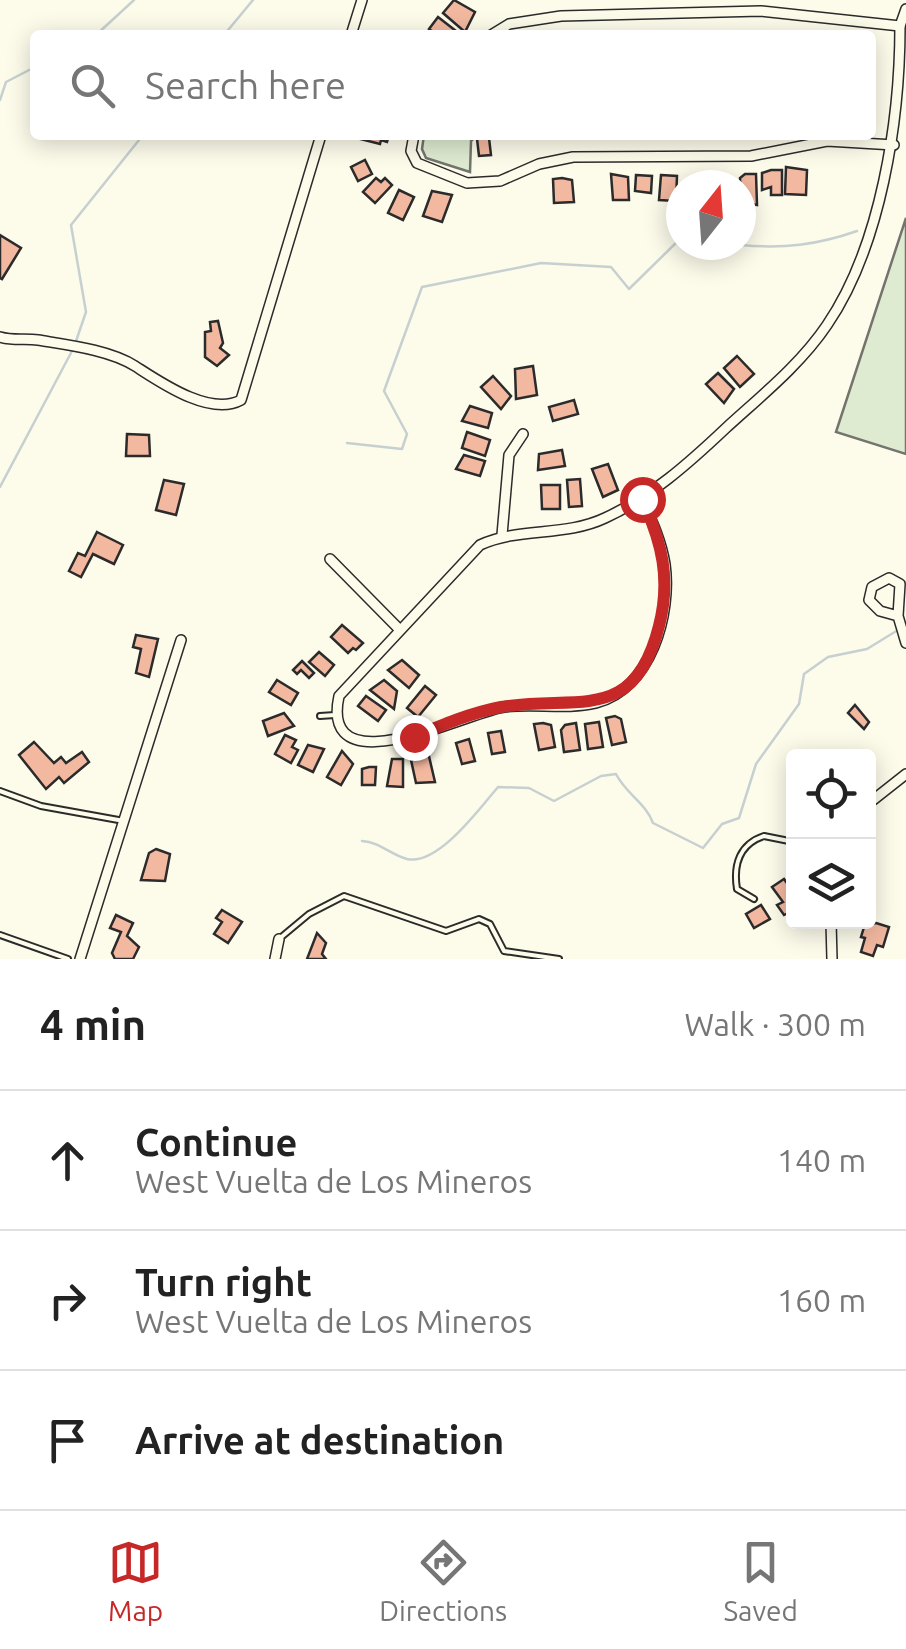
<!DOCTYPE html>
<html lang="en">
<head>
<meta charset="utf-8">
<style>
	body { margin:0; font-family:Ubuntu,sans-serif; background:#f2f2f2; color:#222 }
	.controls { position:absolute; right:30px; bottom:30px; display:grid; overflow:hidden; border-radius:10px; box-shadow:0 5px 25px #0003 }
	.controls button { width:90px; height:90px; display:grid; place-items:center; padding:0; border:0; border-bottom:2px solid #e0e0e0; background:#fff; color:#222; font:50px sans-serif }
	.compass { position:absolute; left:666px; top:170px; width:90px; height:90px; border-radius:50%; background:#fff; box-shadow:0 5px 25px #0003; rotate:17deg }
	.stop { position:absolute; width:30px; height:30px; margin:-22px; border:8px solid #c62828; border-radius:50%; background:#fff }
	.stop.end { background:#c62828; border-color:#fff; box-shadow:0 2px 10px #0008 }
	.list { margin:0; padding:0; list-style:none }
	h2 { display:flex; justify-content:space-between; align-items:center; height:130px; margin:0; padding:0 40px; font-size:42px }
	h2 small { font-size:32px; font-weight:400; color:#767676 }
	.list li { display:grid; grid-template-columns:65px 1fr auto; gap:30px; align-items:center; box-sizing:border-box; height:140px; padding:0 40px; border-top:2px solid #e0e0e0 }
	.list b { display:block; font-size:38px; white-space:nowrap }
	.list p { margin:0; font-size:32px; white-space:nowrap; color:#767676 }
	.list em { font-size:32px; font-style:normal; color:#767676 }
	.icon { flex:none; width:55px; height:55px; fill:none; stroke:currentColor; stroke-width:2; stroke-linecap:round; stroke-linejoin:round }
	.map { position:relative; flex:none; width:906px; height:959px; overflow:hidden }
	.search { position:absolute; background:#fff; box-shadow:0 5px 25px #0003; left:30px; right:30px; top:30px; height:110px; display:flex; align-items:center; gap:25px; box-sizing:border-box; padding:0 35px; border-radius:10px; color:#767676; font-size:38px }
	.sheet { height:550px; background:#fff }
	nav { display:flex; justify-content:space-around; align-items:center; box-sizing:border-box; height:140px; border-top:2px solid #e0e0e0; background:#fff; font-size:28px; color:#767676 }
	nav a { display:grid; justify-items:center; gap:5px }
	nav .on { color:#c62828 }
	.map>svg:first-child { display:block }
	.green { fill:#deebd1; stroke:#74746e; stroke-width:2.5 }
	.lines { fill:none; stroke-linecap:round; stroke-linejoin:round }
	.stream { stroke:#c7d0d0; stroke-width:2.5 }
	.building { fill:#f2b8a0; stroke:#2b2b2b; stroke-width:2.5 }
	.lane-casing { stroke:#2b2b2b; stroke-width:8 }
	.street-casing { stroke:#2b2b2b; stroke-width:12 }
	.lane { stroke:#fdfbea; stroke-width:4 }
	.street { stroke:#fdfbea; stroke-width:9 }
	.route { stroke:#c62828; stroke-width:12 }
</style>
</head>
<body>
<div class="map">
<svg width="906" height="959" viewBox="0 0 906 959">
	<rect width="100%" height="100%" fill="#fdfbea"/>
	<g class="green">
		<polygon points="424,135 477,135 471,141 470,172 426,158 422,149"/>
		<polygon points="906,218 906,454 836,432"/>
	</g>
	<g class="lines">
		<g class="stream">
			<polyline points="96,35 134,0"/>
			<polyline points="224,35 253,0"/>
			<polyline points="0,100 6,82 35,67"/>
			<path d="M 741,245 C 783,249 817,245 857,231"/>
			<polyline points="75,344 86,312 71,225 143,135"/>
			<polyline points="347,443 402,449 407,434 384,391 422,287 541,263 611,267 629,289 681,238"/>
			<polyline points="0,487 72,351"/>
			<path d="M 362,841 C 380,842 391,855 407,859 C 438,866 480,808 498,787 L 529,788 L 554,801 L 601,776 L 616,774 C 626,794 646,803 653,823 L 703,848 L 722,824 L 739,818 L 756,764 L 799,704 L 804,674 L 828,657 L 867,649 L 898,630"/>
		</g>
	</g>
	<g class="building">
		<polygon points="454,0 475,12 465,32 443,13"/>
		<polygon points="438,17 456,31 453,35 437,35 429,29"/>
		<polygon points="362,135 389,135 387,142 381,140 380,144 360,139"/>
		<polygon points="489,138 491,155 479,156 477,139"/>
		<polygon points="365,160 372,174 358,181 351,167"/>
		<polygon points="786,167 807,170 806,195 785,194"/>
		<polygon points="771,170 782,170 782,195 771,195 771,187 762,190 762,173"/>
		<polygon points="611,174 628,177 629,200 613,200"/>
		<polygon points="745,174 756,174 757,205 741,202 740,178"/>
		<polygon points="636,175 652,176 651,193 635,191"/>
		<polygon points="661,175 677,176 676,201 659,200"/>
		<polygon points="376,178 381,182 385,178 392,185 375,203 363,192"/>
		<polygon points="562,178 572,180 574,202 554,203 553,179"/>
		<polygon points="399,190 414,197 403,220 388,213"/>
		<polygon points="432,191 452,195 442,222 423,216"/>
		<polygon points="0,235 21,248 2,279 0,278"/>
		<polygon points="218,321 223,343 220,348 229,355 217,366 205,357 205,332 211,331 210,322"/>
		<polygon points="737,356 754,374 740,387 724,368"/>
		<polygon points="533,366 537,395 516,399 515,369"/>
		<polygon points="718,373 734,389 724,403 706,384"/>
		<polygon points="493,376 511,396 501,409 481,387"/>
		<polygon points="574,400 578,414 553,421 549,407"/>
		<polygon points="470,406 492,413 488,428 462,421"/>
		<polygon points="467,432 490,440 485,456 462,448"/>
		<polygon points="127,434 149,435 150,456 126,456"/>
		<polygon points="562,450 565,466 538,470 539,454"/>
		<polygon points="464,455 485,461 480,476 456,469"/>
		<polygon points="608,464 618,490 603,497 592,469"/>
		<polygon points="580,479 582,506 569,507 567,480"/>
		<polygon points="164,480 184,484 176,515 156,510"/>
		<polygon points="541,485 560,485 560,509 542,509"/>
		<polygon points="97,532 123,545 114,564 93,554 81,577 69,571 78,553 85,556"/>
		<polygon points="342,625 363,643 356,650 353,648 348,653 331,637"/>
		<polygon points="136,635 158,639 149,677 136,673 141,649 133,647"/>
		<polygon points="319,652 334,665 325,676 309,662"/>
		<polygon points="402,660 419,675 409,688 388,670"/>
		<polygon points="302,661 314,673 309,678 301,670 297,674 293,670"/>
		<polygon points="277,680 298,693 291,705 269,692"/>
		<polygon points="384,680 397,691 394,709 370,690"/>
		<polygon points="425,686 436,695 418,717 407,708"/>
		<polygon points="366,696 386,710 378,721 358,706"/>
		<polygon points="855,705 869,722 864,729 848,713"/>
		<polygon points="284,713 294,726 268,736 263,721"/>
		<polygon points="615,716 621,719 626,742 612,745 606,718"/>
		<polygon points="599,722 603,747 588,749 585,724"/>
		<polygon points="543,723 551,725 555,747 539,750 534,724"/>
		<polygon points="576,723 580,750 564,752 561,730 565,725"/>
		<polygon points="501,731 505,752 492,754 488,733"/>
		<polygon points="285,735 296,740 292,747 298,750 291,763 275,754"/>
		<polygon points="469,739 475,761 462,764 456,743"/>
		<polygon points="34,742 54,763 61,757 66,763 82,752 89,762 64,783 59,777 46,789 19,755"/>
		<polygon points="308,745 324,749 313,772 298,765"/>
		<polygon points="342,751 353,764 341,785 327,777"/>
		<polygon points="428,752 435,782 416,783 411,760"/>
		<polygon points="392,759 403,759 403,787 387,786"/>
		<polygon points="369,767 376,767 375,785 362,785 362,769"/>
		<polygon points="156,849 170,854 165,881 141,880 149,853"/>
		<polygon points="784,879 794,893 794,910 784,915 777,905 783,902 772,887"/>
		<polygon points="761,905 770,919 754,928 746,914"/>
		<polygon points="222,910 242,922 228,943 214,934 222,922 216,918"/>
		<polygon points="116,915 133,923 127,936 139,947 133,959 115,959 112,953 121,932 110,928"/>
		<polygon points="876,923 889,927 883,947 877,945 873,956 861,952 865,938 861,937 865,924"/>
		<polygon points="317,933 326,943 322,954 326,959 307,959"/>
	</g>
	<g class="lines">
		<defs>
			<g id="lane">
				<polyline points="320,716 335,715"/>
				<polyline points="0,791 41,806 124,821"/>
				<path d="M 754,899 L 737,889 C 733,864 740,844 764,836 L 794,842"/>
				<polyline points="0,935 68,959"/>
				<polyline points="279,939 309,914 344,896 446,931 479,919 490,924 504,951 559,959"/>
			</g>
			<g id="street">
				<polyline points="351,35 362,0"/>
				<polyline points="491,35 509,24 561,16 761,11 900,26"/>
				<polyline points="414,135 411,151 417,163 467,183 500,181 539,164 573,157 751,156 827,141 894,145"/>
				<path d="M 0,337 C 13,341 25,338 38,340 C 68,345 110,350 135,366 C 160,382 210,417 241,400 L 321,135"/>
				<path d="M 642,499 C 652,521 661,540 665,564 C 672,614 651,689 596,703 C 566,710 534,703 504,707 C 468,712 319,789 339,696 L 480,545 C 519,527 565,537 605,518 C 651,497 689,463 726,428 C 761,396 800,365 827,325 C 881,246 900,120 900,26 L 906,9"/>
				<polyline points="502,535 509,455 523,434"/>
				<polyline points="330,559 399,629"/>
				<polyline points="898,616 880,611 869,600 872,587 889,578 900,584 898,616 906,643"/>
				<polyline points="868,804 906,774"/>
				<polyline points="831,922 832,959"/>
				<polyline points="80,959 181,640"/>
				<polyline points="275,959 279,939"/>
			</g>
		</defs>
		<use href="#lane" class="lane-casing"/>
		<use href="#street" class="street-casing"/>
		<use href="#lane" class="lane"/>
		<use href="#street" class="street"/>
	</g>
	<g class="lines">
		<path class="route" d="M 414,737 C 442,725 470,713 501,707 C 577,694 634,726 659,626 C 671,579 662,542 642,499"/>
	</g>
</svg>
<div class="controls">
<button><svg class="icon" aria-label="locate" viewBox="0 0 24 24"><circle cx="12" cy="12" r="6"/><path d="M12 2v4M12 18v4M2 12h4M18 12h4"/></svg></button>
<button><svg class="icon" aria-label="layers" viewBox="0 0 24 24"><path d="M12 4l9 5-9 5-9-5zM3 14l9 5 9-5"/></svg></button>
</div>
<svg class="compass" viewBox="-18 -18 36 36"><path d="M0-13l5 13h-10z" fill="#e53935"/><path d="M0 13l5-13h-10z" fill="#767676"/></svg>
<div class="stop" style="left:642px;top:499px"></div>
<div class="stop end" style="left:414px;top:737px"></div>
<div class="search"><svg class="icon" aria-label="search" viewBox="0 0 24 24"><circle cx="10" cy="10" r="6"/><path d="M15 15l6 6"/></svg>Search here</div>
</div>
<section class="sheet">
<h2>4 min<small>Walk · 300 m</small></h2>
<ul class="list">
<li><svg class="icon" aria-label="ahead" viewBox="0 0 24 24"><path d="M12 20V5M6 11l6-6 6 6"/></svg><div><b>Continue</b><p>West Vuelta de Los Mineros</p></div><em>140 m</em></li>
<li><svg class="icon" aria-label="right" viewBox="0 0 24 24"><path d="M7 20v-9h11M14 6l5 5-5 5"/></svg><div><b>Turn right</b><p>West Vuelta de Los Mineros</p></div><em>160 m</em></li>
<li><svg class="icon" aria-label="arrive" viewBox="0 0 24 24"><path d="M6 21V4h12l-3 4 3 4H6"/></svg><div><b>Arrive at destination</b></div></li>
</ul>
</section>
<nav>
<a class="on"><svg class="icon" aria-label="map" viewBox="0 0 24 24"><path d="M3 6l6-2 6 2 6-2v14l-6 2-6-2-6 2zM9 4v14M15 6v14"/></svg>Map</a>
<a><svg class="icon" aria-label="directions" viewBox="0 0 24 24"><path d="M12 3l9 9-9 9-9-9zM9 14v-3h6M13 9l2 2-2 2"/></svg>Directions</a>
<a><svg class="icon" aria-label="saved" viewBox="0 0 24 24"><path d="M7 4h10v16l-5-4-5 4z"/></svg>Saved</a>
</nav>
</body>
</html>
